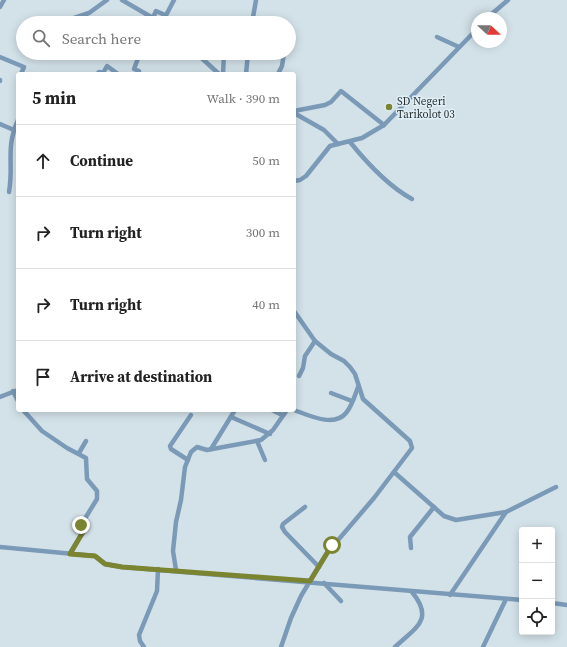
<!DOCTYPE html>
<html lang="en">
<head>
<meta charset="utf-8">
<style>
	body { margin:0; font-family:"Source Serif 4",serif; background:#f6f6f6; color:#222 }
	.controls { position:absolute; right:12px; bottom:12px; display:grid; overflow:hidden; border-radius:4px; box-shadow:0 2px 10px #0003 }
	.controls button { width:36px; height:36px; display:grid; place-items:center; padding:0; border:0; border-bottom:1px solid #e0e0e0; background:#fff; color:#222; font:20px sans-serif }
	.compass { position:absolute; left:471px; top:12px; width:36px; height:36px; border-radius:50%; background:#fff; box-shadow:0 2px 10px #0003; rotate:111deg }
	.stop { position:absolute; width:12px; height:12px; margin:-9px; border:3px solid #7b8430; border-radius:50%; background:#fff }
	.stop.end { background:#7b8430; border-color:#fff; box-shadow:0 1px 4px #0008 }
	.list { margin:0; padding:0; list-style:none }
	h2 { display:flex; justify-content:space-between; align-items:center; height:52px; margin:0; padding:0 16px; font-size:17px }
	h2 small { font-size:13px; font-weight:400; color:#767676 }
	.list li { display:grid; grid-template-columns:26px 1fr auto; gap:12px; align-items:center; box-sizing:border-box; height:72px; padding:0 16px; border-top:1px solid #e0e0e0 }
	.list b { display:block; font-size:15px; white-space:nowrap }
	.list em { font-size:13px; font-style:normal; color:#767676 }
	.icon { flex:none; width:22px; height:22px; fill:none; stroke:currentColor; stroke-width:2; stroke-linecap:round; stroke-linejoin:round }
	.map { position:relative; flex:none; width:567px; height:647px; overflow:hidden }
	.search { position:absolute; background:#fff; box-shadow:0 2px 10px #0003; left:16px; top:16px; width:280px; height:44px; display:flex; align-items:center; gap:10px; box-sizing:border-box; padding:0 14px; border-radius:22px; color:#767676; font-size:15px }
	.panel { position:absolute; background:#fff; box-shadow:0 2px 10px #0003; left:16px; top:72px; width:280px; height:340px; border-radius:4px }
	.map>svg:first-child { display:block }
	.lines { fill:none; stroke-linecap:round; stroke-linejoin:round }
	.minor { stroke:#7b9ab7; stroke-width:4.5 }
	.route { stroke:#7b8430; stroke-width:5 }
	.poi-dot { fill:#7b8430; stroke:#e0eff6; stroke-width:1.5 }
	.labels { text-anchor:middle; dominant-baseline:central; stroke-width:3; stroke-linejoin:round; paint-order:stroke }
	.poi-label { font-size:11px; fill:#2a3032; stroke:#e0eff6; text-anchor:start }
</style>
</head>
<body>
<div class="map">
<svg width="567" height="647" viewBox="0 0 567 647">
	<rect width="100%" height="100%" fill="#d3e2e9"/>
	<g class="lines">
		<g class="minor">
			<polyline points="122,0 153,18 151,23"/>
			<polyline points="0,7 4,0"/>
			<polyline points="153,18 156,11 165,15"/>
			<polyline points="487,18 508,0"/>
			<polyline points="68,20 89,13 107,0"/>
			<polyline points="79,23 81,16"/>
			<polyline points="162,23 174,0"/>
			<polyline points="181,23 186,23"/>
			<polyline points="252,23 256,0"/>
			<polyline points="437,37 459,47"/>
			<polyline points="196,53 219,74"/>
			<polyline points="0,57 24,67 21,74"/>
			<polyline points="97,74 99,72 103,73 107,66 118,74"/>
			<polyline points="139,74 139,71 134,69 140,53"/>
			<polyline points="223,74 224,53"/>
			<polyline points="246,74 248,53"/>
			<polyline points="278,74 282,66 284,53"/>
			<polyline points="0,80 0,81"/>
			<polyline points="294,111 325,105 331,102 341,91 384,125"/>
			<polyline points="294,113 324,130 338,144"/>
			<polyline points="0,124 14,130"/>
			<path d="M 350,142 C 367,163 388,186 412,199"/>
			<polyline points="294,181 300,180 306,176 330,146 362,138 384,125 477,29"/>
			<path d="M 9,192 C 14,164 5,149 18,120"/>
			<polyline points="299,376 303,368 305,356 315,341"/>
			<polyline points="13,391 18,401"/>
			<polyline points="331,393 352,401"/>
			<polyline points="0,397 18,390"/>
			<polyline points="23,410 42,431 67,448 86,458 87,479 97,491 97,499 81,525 83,532 70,553"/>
			<polyline points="272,410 282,415"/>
			<path d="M 294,410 C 308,415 334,428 346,413 C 352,406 355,395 358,387"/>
			<polyline points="231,417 270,434"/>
			<polyline points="257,441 265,460"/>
			<polyline points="211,449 235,410"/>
			<polyline points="79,453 86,441"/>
			<polyline points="188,460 171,449 170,446 191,415"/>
			<polyline points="394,472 444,516 456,520 506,512 556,487"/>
			<polyline points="305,507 283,524 282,527 285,532 319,567"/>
			<polyline points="0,547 95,556 105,564 122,567 522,600"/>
			<polyline points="411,548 410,537 434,507"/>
			<polyline points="176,570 173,551 176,522 181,500 185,467 191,452 197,447 207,450 261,440 273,430 287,410"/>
			<polyline points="324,583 341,601"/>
			<polyline points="450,595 506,512"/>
			<polyline points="552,603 567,605"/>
			<polyline points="144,647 140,641 139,635 157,591 158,569"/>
			<polyline points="281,647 291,618 301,596 327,553 374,498 412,448 410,441 363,399 355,374 350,367 344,361 331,354 315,341 294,311"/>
			<path d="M 395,647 C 415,628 435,620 412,592"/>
			<polyline points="483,647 506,599"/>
		</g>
	</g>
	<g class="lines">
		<polyline class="route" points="81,525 83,532 70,554 95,556 105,564 122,567 310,581 332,545"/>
	</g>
	<circle class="poi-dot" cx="389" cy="107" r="4"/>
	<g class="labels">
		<g class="poi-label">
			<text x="397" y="101">SD Negeri<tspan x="397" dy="13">Tarikolot 03</tspan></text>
		</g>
	</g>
</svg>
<div class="controls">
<button>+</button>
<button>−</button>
<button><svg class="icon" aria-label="locate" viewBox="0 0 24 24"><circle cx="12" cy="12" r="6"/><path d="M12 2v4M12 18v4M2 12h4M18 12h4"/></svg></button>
</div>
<svg class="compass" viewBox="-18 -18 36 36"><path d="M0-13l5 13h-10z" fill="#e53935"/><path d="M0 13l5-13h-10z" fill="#767676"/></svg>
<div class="stop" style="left:332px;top:545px"></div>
<div class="stop end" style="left:81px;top:525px"></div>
<div class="search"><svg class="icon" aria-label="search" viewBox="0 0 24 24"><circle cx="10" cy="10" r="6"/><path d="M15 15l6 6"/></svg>Search here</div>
<section class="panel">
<h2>5 min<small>Walk · 390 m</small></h2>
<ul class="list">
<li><svg class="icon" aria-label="ahead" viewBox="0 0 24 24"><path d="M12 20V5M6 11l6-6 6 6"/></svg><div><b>Continue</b></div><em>50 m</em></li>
<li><svg class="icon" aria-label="right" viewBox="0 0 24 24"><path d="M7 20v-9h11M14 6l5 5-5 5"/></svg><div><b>Turn right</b></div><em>300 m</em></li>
<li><svg class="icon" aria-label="right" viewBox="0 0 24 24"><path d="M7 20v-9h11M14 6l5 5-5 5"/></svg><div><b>Turn right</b></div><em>40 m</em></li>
<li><svg class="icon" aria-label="arrive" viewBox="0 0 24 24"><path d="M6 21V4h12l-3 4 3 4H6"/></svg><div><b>Arrive at destination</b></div></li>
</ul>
</section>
</div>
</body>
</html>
